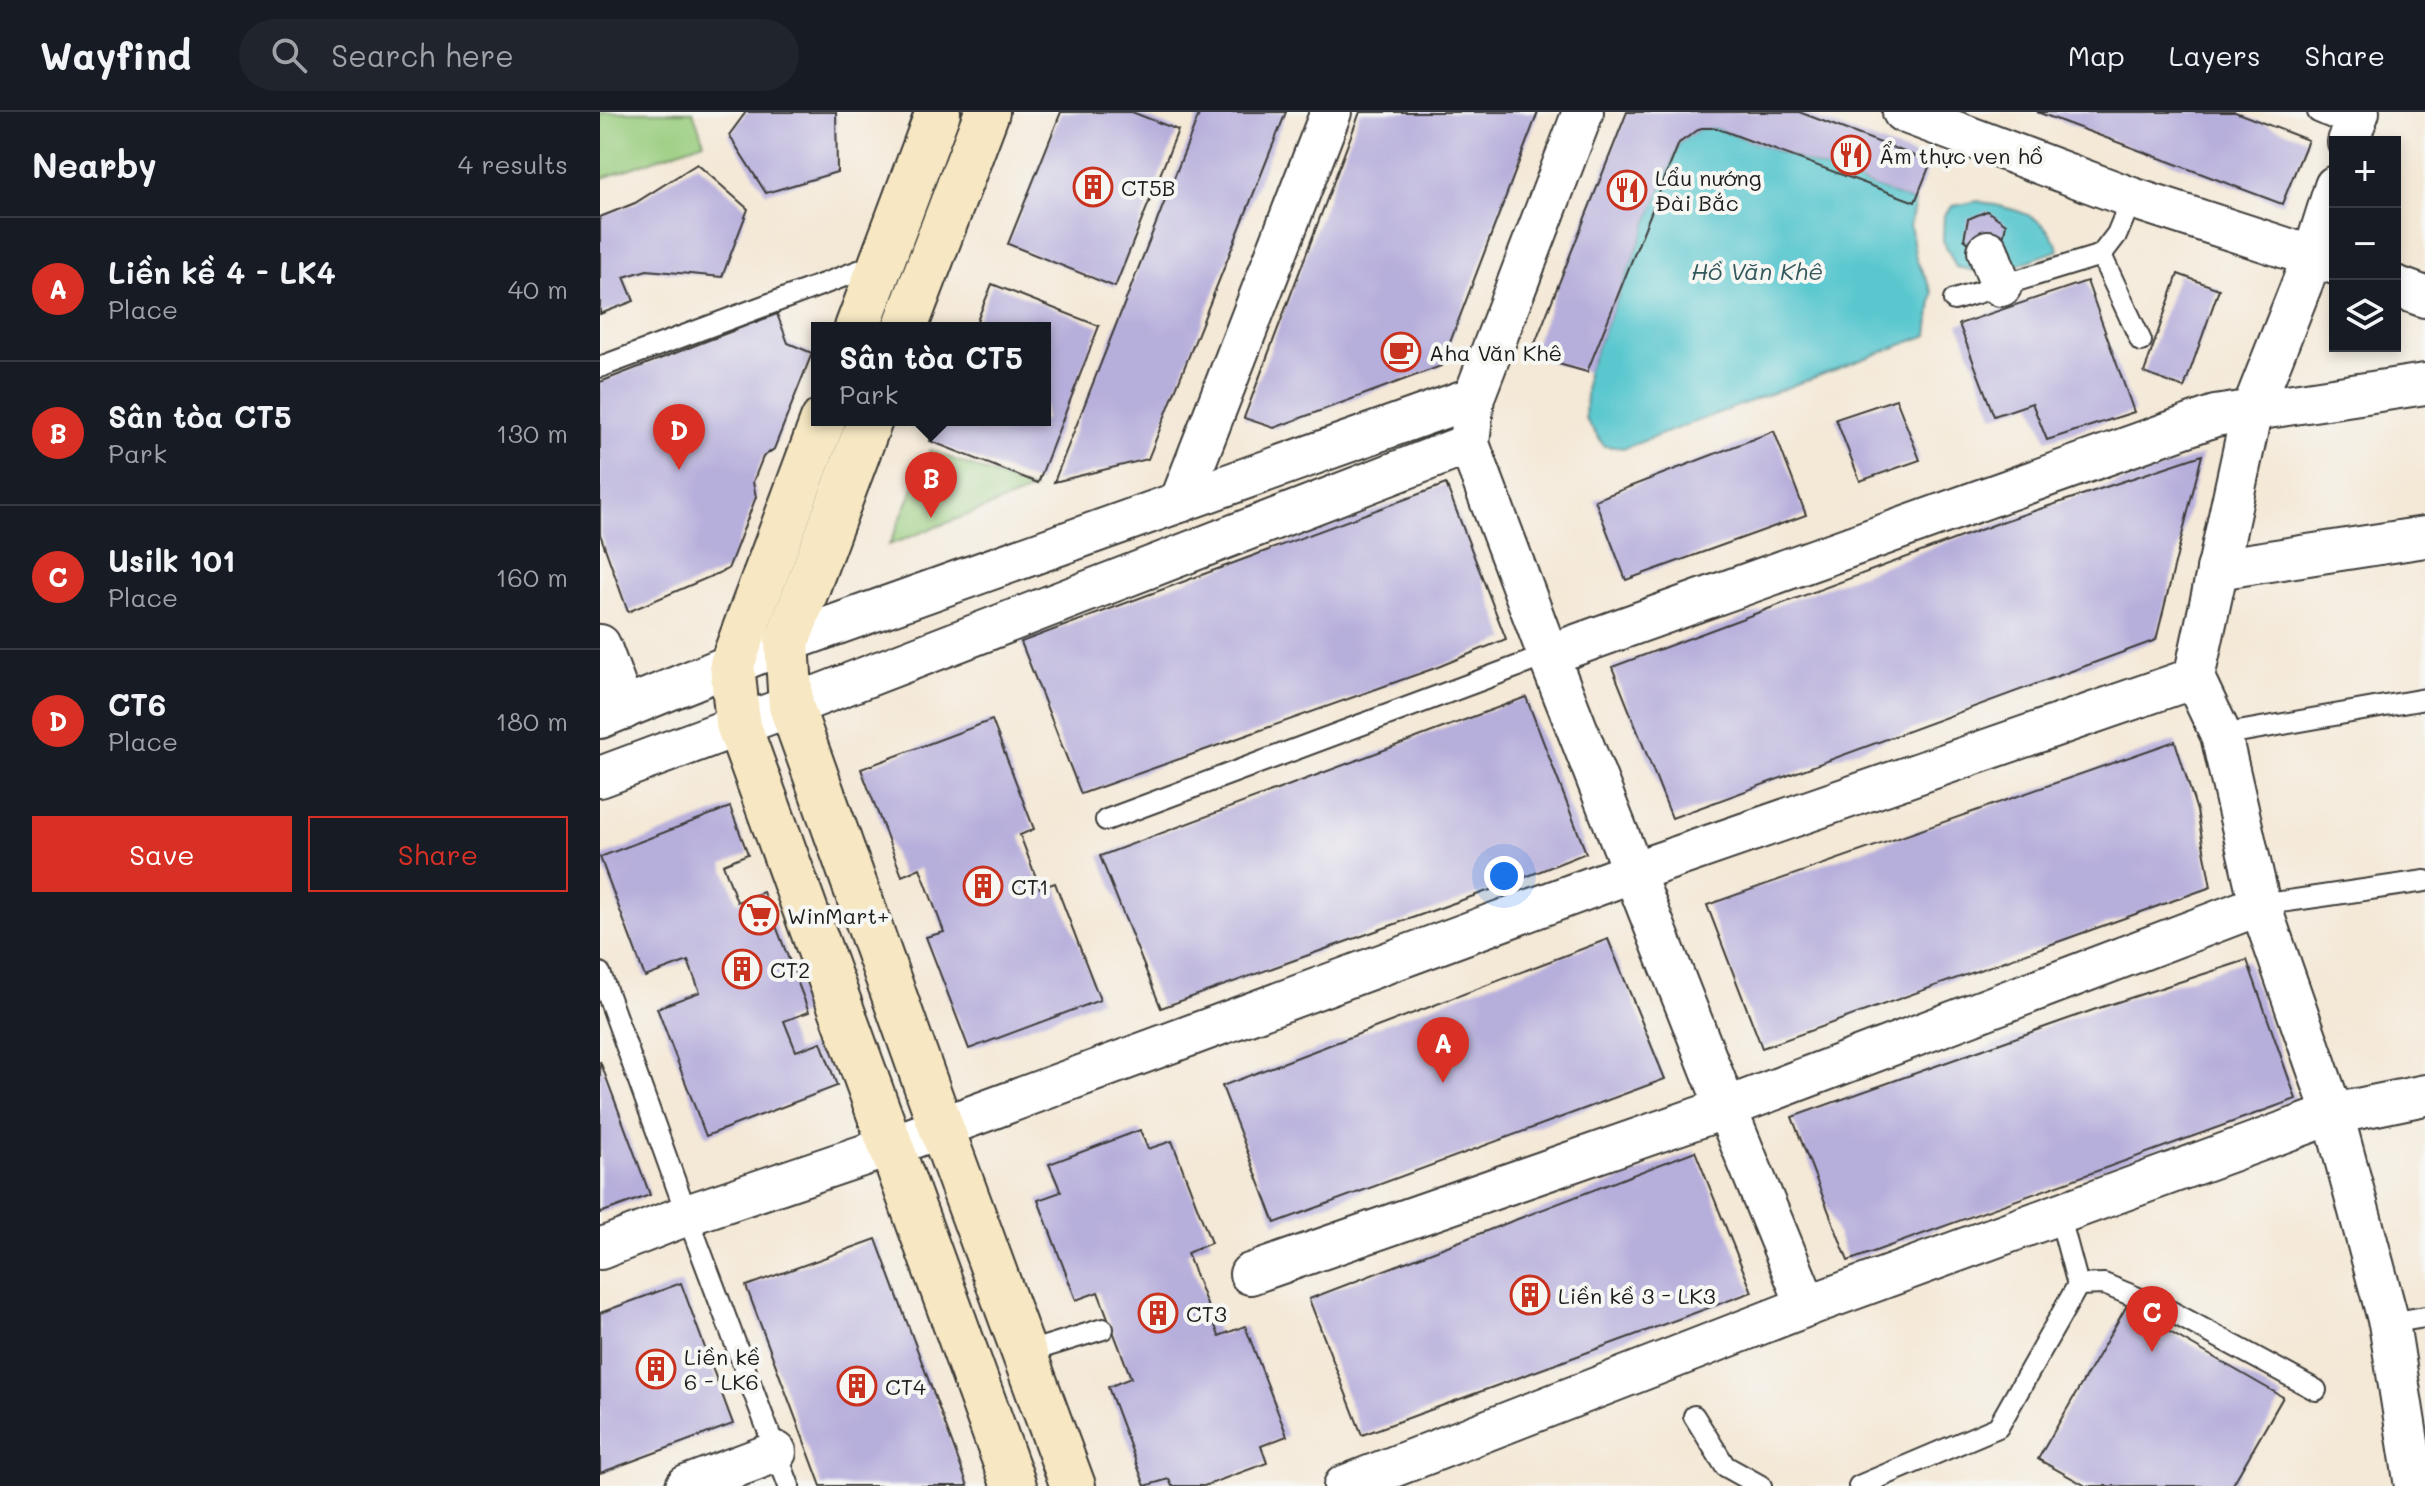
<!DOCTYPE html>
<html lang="en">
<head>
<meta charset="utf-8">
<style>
	body { margin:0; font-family:Mali,sans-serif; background:#20242c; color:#f1f3f6 }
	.controls { position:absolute; right:24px; top:24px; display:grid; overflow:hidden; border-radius:0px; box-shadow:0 4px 12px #0003 }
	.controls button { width:72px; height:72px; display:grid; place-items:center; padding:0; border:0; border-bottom:2px solid #363941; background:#171b24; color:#f1f3f6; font:40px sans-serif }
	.you { position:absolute; left:904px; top:764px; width:28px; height:28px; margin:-20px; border:6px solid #fff; border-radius:50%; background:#1a73e8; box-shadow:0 0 0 12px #1a73e833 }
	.badge { display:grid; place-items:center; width:52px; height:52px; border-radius:50%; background:#d93025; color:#fff; font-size:26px; font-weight:700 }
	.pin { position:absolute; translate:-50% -66px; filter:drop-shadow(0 2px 4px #0008) }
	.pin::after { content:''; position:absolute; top:42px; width:28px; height:24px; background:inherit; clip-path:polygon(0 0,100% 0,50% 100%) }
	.popup { position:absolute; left:211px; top:210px; width:240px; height:104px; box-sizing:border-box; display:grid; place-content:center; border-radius:0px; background:#171b24; filter:drop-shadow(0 2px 6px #0005); font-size:26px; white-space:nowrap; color:#9ea1a6 }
	.popup b { font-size:30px; color:#f1f3f6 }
	.popup::after { content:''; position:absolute; left:50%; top:100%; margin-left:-16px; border:16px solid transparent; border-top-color:#171b24 }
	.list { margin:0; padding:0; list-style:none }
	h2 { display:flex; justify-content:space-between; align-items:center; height:104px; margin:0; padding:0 32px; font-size:34px }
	h2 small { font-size:26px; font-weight:400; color:#9ea1a6 }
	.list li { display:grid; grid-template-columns:52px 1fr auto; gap:24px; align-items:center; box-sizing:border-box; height:144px; padding:0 32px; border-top:2px solid #363941 }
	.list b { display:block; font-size:30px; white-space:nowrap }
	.list p { margin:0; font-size:26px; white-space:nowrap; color:#9ea1a6 }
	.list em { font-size:26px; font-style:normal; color:#9ea1a6 }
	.actions { display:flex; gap:16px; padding:24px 32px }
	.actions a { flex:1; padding:18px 0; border:2px solid #d93025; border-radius:0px; text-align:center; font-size:28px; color:#d93025 }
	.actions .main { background:#d93025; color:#fff }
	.icon { flex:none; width:44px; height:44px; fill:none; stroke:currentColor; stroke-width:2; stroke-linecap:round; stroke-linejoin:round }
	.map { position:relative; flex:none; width:1825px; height:1374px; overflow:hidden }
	header { display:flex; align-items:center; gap:48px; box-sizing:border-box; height:112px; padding:0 40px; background:#171b24; border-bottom:2px solid #363941 }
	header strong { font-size:38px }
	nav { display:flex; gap:44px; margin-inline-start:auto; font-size:28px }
	.search { width:560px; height:72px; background:#20242c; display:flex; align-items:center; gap:20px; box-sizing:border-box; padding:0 28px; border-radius:44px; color:#9ea1a6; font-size:30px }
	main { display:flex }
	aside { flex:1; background:#171b24 }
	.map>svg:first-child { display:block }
	.green { fill:#98cc7d; stroke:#5a744c; stroke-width:2 }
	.water { fill:#5ac7cf; stroke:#3b7276; stroke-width:2 }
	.building { fill:#b7afdb }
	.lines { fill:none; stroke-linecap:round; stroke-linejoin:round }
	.lane-casing { stroke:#3c3b38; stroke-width:24 }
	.street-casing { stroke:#3c3b38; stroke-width:44 }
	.secondary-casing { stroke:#3c3b38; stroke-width:48 }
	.lane { stroke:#fff; stroke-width:20 }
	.street { stroke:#fff; stroke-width:40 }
	.secondary { stroke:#f7e8c3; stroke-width:44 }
	.labels { text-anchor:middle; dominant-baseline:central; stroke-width:8; stroke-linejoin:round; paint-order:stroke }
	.poi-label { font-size:22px; fill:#1c1c1c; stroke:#f6f6f2; text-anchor:start }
	.water-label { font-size:24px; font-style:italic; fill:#32585b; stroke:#f6f6f2 }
</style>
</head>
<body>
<header>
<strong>Wayfind</strong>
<div class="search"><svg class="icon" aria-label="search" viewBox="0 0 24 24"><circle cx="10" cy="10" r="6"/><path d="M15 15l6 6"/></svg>Search here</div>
<nav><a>Map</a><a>Layers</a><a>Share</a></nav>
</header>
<main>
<aside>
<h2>Nearby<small>4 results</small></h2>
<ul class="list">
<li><span class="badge">A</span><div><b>Liền kề 4 - LK4</b><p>Place</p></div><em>40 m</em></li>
<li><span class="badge">B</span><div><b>Sân tòa CT5</b><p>Park</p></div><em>130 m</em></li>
<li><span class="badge">C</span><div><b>Usilk 101</b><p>Place</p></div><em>160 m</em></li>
<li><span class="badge">D</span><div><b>CT6</b><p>Place</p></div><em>180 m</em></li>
</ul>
<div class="actions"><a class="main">Save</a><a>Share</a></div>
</aside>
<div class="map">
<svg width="1825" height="1374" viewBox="0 0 1825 1374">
	<rect width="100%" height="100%" fill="#f6f6f2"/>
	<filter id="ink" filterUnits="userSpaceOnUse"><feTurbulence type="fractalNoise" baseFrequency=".0125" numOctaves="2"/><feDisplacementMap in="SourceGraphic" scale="16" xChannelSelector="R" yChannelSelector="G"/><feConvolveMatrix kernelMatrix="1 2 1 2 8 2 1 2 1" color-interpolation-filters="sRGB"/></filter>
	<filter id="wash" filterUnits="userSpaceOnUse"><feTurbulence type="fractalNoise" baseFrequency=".006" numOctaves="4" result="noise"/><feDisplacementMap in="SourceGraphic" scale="32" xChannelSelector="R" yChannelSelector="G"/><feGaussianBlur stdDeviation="1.8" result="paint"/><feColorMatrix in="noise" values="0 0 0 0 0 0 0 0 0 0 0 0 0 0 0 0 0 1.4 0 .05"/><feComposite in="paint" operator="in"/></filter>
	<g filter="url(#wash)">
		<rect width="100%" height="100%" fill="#f4e8d6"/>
		<g class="green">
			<polygon points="5,0 93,0 104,30 0,67 0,2"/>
			<polygon points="330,338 433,378 289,433"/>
		</g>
		<g class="water">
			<polygon points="1101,16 1116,16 1315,90 1310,113 1316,147 1333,181 1328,223 1025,336 1004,334 985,306 987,260 1079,31"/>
			<path d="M 1378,89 C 1414,98 1444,99 1459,138 L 1392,162 L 1356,155 L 1343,128 L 1344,103 L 1353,94 Z"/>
		</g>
		<g id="blocks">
			<g class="building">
				<polygon points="146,0 236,0 237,60 166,81 129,23"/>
				<polygon points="461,0 532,0 578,18 515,175 408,132"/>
				<polygon points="600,0 686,0 548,347 454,370"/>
				<polygon points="760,0 938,0 841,254 674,316 644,306"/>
				<polygon points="1027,0 1199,0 1331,50 1315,90 1116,16 1101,16 1079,31 987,260 930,244"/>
				<polygon points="1437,0 1635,0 1708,28 1682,92"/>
				<polygon points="97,52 148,97 122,165 47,158 24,165 34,189 0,202 0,105 35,91"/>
				<polygon points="1387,99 1406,112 1401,136 1381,141 1364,127 1368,107"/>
				<polygon points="1578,162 1619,177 1584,276 1544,261"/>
				<polygon points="1487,169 1534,300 1447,328 1432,291 1394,304 1359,212"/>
				<polygon points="392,172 499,214 438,371 330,329 338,308 445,308 445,216 374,216"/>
				<polygon points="177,202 188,231 212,241 174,337 163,345 153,370 156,385 128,457 28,500 0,422 0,270"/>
				<polygon points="1296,287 1320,348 1260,369 1236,307"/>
				<polygon points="1174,319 1206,403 1026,468 995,388"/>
				<polygon points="1602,343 1556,528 1072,706 1012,555 1404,409"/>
				<polygon points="846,372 906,527 838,555 481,682 421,530"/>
				<polygon points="926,585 986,741 918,768 561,896 500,744"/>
				<polygon points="392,608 434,717 420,723 440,776 455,771 500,888 369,937 326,825 344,820 320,756 302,764 261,657"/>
				<polygon points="1575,629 1597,699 1611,775 1162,936 1107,793"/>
				<polygon points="130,695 148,742 123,752 137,790 163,780 209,900 184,909 196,939 221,930 237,974 106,1024 57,896 100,880 88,849 45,865 0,745"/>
				<polygon points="1008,827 1065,967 675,1111 622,974"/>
				<polygon points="1647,848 1696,987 1248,1149 1192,1005 1496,897"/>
				<polygon points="0,949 50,1083 0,1101"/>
				<polygon points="540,1018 548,1037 572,1029 611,1131 587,1141 619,1224 645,1214 687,1324 661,1334 667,1351 604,1374 572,1374 569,1367 545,1374 508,1275 531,1266 498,1180 476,1188 438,1088 461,1080 449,1052"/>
				<polygon points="1095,1039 1152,1180 762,1323 709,1187"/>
				<polygon points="276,1127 368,1374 221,1374 146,1174"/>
				<polygon points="81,1171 133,1312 0,1361 0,1201"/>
				<polygon points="1526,1195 1683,1285 1632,1374 1486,1374 1438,1347"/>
			</g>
		</g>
	</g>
	<g filter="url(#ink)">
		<use href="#blocks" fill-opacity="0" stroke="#3c3b38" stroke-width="2"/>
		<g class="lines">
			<defs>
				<g id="lane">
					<polyline points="1718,0 1753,15"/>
					<polyline points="1501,143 1541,229"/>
					<polyline points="1354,188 1501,143 1517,122 1532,86"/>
					<polyline points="0,255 277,152"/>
					<polyline points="1621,623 1825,587"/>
					<polyline points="506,708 948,543"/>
					<polyline points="1660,793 1825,769"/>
					<polyline points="0,861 87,1103 189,1374"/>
					<polyline points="1478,1173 1504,1172 1570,1199 1716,1278"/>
					<polyline points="1789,1211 1825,1205"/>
					<polyline points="425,1241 503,1217"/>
					<polyline points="1094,1304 1125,1354 1161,1374"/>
					<polyline points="1259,1374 1398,1315 1478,1173 1459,1102"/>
				</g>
				<g id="street">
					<polyline points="983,0 874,285 869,332 948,543 1126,996 1207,1194"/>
					<polyline points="1303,0 1532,86 1735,152"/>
					<polyline points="1748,30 1759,0"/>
					<polyline points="1735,74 1713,144 1652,298 1594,566 1621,623 1660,793 1733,1002 1789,1211 1815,1374"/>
					<polyline points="1388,139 1401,174"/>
					<polyline points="1795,174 1825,185"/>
					<polyline points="580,390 731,0"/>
					<polyline points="1617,457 1825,425"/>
					<polyline points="0,533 24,597"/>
					<polyline points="948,543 1615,304 1825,272"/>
					<polyline points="0,606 187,530 874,285"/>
					<polyline points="0,665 191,594 869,332"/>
					<polyline points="0,1137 87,1103 291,1034 1033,760 1594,566"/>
					<polyline points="650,1162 1126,996 1660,793"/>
					<polyline points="86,1374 176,1340"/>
					<polyline points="744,1374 1207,1194 1733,1002 1825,983"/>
				</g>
				<g id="secondary">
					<polyline points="257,216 338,0"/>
					<polyline points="305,216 387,0"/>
					<polyline points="223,308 132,552 138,612 414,1374"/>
					<polyline points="270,308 187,530 191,594 341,1015 473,1374"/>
				</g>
			</defs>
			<use href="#lane" class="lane-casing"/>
			<use href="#street" class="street-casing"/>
			<use href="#secondary" class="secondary-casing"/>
			<use href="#lane" class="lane"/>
			<use href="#street" class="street"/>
			<use href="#secondary" class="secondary"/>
		</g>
	</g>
	<defs>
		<symbol id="restaurant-ring" viewBox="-11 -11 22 22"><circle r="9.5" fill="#f6f6f2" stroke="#c8321e" stroke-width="1.5"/><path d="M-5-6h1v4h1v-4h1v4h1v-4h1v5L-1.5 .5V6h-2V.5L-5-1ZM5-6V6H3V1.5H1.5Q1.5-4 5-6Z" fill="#c8321e"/></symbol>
		<symbol id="building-ring" viewBox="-11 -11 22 22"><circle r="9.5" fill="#f6f6f2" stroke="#c8321e" stroke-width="1.5"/><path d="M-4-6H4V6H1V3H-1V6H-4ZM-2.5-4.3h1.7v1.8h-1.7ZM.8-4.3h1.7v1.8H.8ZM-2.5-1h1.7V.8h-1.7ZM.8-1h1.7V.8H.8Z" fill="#c8321e"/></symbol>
		<symbol id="cafe-ring" viewBox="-11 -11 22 22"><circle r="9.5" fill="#f6f6f2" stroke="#c8321e" stroke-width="1.5"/><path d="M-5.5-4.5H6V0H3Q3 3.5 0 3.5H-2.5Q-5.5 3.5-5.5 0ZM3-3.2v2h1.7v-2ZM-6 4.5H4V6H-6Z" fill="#c8321e"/></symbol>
		<symbol id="supermarket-ring" viewBox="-11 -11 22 22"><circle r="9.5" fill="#f6f6f2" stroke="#c8321e" stroke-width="1.5"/><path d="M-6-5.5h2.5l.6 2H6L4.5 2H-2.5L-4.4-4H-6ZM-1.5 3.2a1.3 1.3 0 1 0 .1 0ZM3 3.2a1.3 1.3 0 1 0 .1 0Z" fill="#c8321e"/></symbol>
	</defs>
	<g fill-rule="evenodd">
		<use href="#restaurant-ring" x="1229" y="21" width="44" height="44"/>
		<use href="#building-ring" x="471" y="53" width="44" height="44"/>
		<use href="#restaurant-ring" x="1005" y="56" width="44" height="44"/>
		<use href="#cafe-ring" x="779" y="218" width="44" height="44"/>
		<use href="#building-ring" x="361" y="752" width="44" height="44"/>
		<use href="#supermarket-ring" x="137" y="781" width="44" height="44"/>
		<use href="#building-ring" x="120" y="835" width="44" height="44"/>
		<use href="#building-ring" x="908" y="1161" width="44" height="44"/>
		<use href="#building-ring" x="536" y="1179" width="44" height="44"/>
		<use href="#building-ring" x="34" y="1235" width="44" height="44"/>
		<use href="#building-ring" x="235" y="1252" width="44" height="44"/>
	</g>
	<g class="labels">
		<g class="poi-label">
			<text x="1279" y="43">Ẩm thực ven hồ</text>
			<text x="1055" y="65">Lẩu nướng<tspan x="1055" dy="25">Đài Bắc</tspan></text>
			<text x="521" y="75">CT5B</text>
			<text x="829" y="240">Aha Văn Khê</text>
			<text x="411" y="774">CT1</text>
			<text x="187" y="803">WinMart+</text>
			<text x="170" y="857">CT2</text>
			<text x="958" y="1183">Liền kề 3 - LK3</text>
			<text x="586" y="1201">CT3</text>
			<text x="84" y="1244">Liền kề<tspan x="84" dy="25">6 - LK6</tspan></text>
			<text x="285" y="1274">CT4</text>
		</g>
		<g class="water-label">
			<text x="1157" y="158">Hồ Văn Khê</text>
		</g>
	</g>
</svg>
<div class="controls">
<button>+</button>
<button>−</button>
<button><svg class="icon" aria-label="layers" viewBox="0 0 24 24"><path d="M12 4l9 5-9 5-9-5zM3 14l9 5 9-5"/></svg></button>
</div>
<div class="you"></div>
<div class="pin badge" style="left:843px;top:971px">A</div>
<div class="pin badge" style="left:331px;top:406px">B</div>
<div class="popup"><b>Sân tòa CT5</b>Park</div>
<div class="pin badge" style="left:1552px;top:1240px">C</div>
<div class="pin badge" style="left:79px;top:358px">D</div>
</div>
</main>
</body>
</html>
